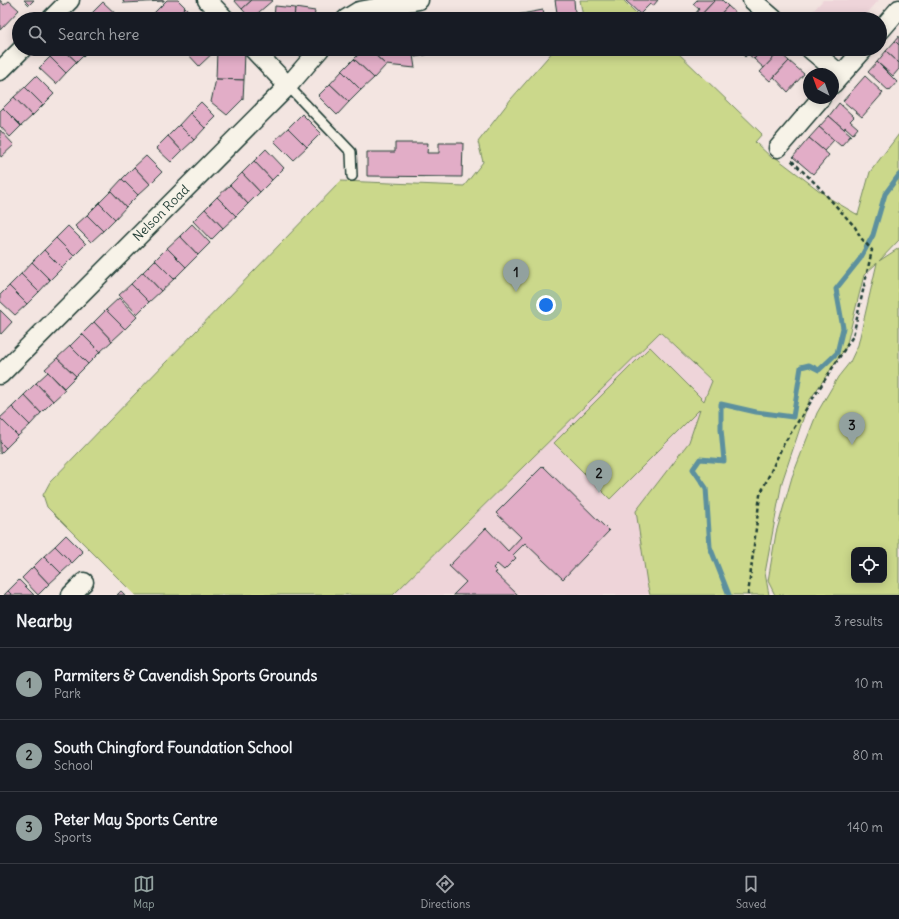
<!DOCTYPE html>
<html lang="en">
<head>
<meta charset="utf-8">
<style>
	body { margin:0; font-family:Delius,sans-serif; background:#242831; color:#f1f3f6 }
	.controls { position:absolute; right:12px; bottom:12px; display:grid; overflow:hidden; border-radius:8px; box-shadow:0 2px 10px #0003 }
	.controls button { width:36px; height:36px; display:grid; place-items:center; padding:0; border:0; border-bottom:1px solid #363941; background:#171b24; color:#f1f3f6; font:20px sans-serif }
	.compass { position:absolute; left:803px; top:68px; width:36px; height:36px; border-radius:50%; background:#171b24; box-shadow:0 2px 10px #0003; rotate:319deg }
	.you { position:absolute; left:546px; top:305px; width:14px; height:14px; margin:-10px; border:3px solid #fff; border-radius:50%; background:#1a73e8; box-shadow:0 0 0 6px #1a73e833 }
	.badge { display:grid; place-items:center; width:26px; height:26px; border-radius:50%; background:#92a19f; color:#111; font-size:13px; font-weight:700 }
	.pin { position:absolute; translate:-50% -33px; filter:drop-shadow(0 1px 2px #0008) }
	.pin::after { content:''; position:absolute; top:21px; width:14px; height:12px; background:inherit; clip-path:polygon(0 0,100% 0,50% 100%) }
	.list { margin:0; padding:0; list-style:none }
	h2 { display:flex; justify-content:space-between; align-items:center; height:52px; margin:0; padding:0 16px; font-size:17px }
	h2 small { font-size:13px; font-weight:400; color:#9ea1a6 }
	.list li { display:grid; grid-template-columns:26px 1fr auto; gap:12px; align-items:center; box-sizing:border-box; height:72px; padding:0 16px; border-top:1px solid #363941 }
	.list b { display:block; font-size:15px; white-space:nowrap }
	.list p { margin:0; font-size:13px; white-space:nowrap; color:#9ea1a6 }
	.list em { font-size:13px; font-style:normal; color:#9ea1a6 }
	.icon { flex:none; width:22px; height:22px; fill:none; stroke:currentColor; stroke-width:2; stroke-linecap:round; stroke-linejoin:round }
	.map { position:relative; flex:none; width:899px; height:595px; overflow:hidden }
	.search { position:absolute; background:#171b24; box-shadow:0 2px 10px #0003; left:12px; right:12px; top:12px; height:44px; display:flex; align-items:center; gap:10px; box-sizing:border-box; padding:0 14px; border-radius:22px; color:#9ea1a6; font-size:15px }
	.sheet { height:268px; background:#171b24 }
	nav { display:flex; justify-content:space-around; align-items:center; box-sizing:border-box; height:56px; border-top:1px solid #363941; background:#171b24; font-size:11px; color:#9ea1a6 }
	nav a { display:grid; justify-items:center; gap:2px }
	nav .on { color:#92a19f }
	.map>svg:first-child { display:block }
	.built { fill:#eed4d9 }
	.green { fill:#cbd88b; stroke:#758a60; fill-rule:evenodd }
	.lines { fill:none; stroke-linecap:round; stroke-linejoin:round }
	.stream { stroke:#5c909e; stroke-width:5 }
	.building { fill:#e2adc7; stroke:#1f3d34 }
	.lane-casing { stroke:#1f3d34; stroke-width:12 }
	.street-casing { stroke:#1f3d34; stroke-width:21 }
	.path { stroke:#1f3d34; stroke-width:2.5; stroke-dasharray:4 3; stroke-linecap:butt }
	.lane { stroke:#f7f3e8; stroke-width:9 }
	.street { stroke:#f7f3e8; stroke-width:18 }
	.labels { text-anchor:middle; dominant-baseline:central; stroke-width:3; stroke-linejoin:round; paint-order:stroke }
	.street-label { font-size:13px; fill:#1f3d34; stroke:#f7f3e8 }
</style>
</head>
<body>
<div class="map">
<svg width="899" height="595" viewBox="0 0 899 595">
	<rect width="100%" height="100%" fill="#f3e5e1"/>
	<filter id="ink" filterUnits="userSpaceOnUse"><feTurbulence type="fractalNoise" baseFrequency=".025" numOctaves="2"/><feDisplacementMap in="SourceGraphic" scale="8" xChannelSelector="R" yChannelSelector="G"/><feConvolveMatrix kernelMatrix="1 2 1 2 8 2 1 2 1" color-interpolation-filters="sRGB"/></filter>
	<g filter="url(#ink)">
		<g class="built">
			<polygon points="823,0 879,0 862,19 806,19"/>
			<polygon points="660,332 723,392 683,595 393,595"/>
		</g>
		<g class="green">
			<polygon points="580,0 623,0 642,19 581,19 583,17"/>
			<path d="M 555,49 L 674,49 L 762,134 L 755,142 L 773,159 L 775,157 L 829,198 L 858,215 L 870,172 L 899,134 L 899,240 L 879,261 L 899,248 L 899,595 L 775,595 L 768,581 L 776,533 L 792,477 L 817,413 L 838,377 L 850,362 L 858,345 L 877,263 L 864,275 L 846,347 L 809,401 L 782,482 L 765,573 L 769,595 L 650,595 L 647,583 L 636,511 L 689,442 L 700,409 L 610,499 L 554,443 L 650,347 L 704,401 L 712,381 L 660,332 L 393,595 L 135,595 L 47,507 L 43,495 L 50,482 L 341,181 L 464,186 L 483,162 L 478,142 L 511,99 ZM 854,550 L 884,550 L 884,580 L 854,580 Z"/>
		</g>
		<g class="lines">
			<polyline class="stream" points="729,595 710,547 706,488 693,469 700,459 724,461 721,429 721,404 756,412 793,417 801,367 809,365 819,370 837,353 843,328 836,289 860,259 873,235 885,194 899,175"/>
		</g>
		<g class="building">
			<polygon points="0,0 4,5 9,1 19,10 0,30"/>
			<polygon points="24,0 34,0 29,5"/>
			<polygon points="123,0 144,0 144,2 124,3"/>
			<polygon points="144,0 164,0 164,1 144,2"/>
			<polygon points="167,0 178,0 185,7 173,19 156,19 152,15"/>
			<polygon points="234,0 252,0 242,9"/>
			<polygon points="252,0 273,0 251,19 242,9"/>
			<polygon points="555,0 574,0 575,12 571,19 558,19"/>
			<polygon points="625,0 658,0 653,6 650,4 640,14"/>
			<polygon points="697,0 715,0 700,16 696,13 699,9 693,4"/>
			<polygon points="715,0 722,0 728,6 716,19 708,17 703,19 700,16"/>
			<polygon points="103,2 120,18 119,19 98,19 92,13"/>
			<polygon points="275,6 295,8 294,19 274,19"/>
			<polygon points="728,6 738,15 735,19 716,19"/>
			<polygon points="185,7 196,19 173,19"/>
			<polygon points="295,8 315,11 314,19 294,19"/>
			<polygon points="543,10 545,19 528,19 527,13"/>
			<polygon points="92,13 98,19 86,19"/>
			<polygon points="527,13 528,19 512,19 511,16"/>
			<polygon points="738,15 743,19 735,19"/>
			<polygon points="511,16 512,19 495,19"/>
			<polygon points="899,36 899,45 895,41"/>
			<polygon points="895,41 899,45 899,63 886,51"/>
			<polygon points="57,49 63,49 77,62 66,73 50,57"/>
			<polygon points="63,49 85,49 88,51 77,62"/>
			<polygon points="184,49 192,49 187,53"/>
			<polygon points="192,49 217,49 199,66 187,53"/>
			<polygon points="364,49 369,49 386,65 374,78 354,59"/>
			<polygon points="369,49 412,49 415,68 386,65"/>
			<polygon points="413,49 429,49 430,54 415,57"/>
			<polygon points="429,49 445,49 446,52 430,54"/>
			<polygon points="445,49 464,49 446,52"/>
			<polygon points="737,49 744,49 741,53"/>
			<polygon points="744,49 763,49 754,59 748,54 745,57 741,53"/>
			<polygon points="763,49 776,49 779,52 764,68 754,59"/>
			<polygon points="217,50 245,51 244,80 216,79"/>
			<polygon points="886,51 899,63 899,69 893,76 877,62"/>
			<polygon points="779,52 789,61 770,81 760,72"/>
			<polygon points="50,57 66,73 56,84 39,68"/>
			<polygon points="354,59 374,78 361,90 342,71"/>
			<polygon points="789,61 804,74 788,92 774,77"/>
			<polygon points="877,62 897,82 889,91 868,72"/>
			<polygon points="342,71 361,90 349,102 330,84"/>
			<polygon points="36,76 54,94 43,105 25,87"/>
			<polygon points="865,76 883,93 862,117 843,101"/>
			<polygon points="216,79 244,80 243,99 227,115 211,102"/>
			<polygon points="330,84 349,102 337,115 318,96"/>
			<polygon points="25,87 43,105 32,116 14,97"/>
			<polygon points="14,97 32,116 21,126 3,108"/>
			<polygon points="201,102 216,117 205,128 190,113"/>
			<polygon points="839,103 854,117 850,121 858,128 853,134 845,127 844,129 829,116"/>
			<polygon points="3,108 21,126 10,137 0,126 0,111"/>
			<polygon points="190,113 205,128 194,140 179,125"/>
			<polygon points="302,114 321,133 307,147 288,128"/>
			<polygon points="829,116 851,135 841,146 819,127"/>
			<polygon points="179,125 194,140 182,151 168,136"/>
			<polygon points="819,127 834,140 824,151 809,138"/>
			<polygon points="288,128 307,147 293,160 274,141"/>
			<polygon points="0,130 14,145 1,157 0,155"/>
			<polygon points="168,136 182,151 171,162 156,148"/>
			<polygon points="809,138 829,155 813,174 793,157"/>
			<polygon points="395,143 428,143 427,153 439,153 439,143 463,143 462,177 367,176 367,152 395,152"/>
			<polygon points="266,149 284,168 272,180 254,161"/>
			<polygon points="146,156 162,172 150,184 134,167"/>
			<polygon points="254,161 272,180 260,192 242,173"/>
			<polygon points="134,167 150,184 138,195 122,179"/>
			<polygon points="242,173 260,192 248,204 230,185"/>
			<polygon points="122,179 138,195 126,207 111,191"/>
			<polygon points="230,185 248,204 236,216 217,197"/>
			<polygon points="111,191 126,207 115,219 99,203"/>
			<polygon points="217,197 236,216 223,228 205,209"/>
			<polygon points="99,203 115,219 103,231 87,215"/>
			<polygon points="205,209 223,228 211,240 193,221"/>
			<polygon points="87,215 103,231 91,242 75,226"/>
			<polygon points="192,224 210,243 198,255 180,236"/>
			<polygon points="68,226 86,244 74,256 56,238"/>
			<polygon points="180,236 198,255 186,267 167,248"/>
			<polygon points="56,238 74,256 62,268 44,250"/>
			<polygon points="167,248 186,267 174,279 155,260"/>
			<polygon points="44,250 62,268 50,280 32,262"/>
			<polygon points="155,260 174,279 161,291 143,272"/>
			<polygon points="32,262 50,280 39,292 21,274"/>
			<polygon points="143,272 161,291 149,302 131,284"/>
			<polygon points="21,274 39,292 27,304 9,286"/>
			<polygon points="131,284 149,302 137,314 119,295"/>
			<polygon points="9,286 27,304 15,315 0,301 0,295"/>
			<polygon points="119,298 137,317 125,329 106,310"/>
			<polygon points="0,310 12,322 1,334 0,333"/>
			<polygon points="106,310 125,329 112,341 94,322"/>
			<polygon points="94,322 112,341 100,352 82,334"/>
			<polygon points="82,334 100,352 88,364 70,346"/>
			<polygon points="70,346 88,364 76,376 57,358"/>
			<polygon points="57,358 76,376 64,388 45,369"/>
			<polygon points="48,372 65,390 53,401 36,383"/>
			<polygon points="36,383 53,401 41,413 24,395"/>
			<polygon points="24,395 41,413 30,425 12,407"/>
			<polygon points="12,407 30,425 18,436 0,418"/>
			<polygon points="0,418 18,436 6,448 0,442"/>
			<polygon points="0,442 6,448 0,454"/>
			<polygon points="543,466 609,531 563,579 525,543 513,555 516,558 504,570 497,564 493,568 497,572 495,573 518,595 453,595 466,582 449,566 486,528 508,551 521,537 496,513"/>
			<polygon points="66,535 83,552 72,563 55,546"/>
			<polygon points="55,546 72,563 61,573 44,556"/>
			<polygon points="44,556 61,573 49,584 33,567"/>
			<polygon points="33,567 49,584 38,595 22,578"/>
			<polygon points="19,580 34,595 12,595 8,591"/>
			<polygon points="8,591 12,595 4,595"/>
			<polygon points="121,591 125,595 117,595"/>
		</g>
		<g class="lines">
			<defs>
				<polyline id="lane" points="288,86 351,152 352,176"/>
				<g id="street">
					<polyline points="207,0 225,19"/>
					<polyline points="752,0 774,19"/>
					<polyline points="51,19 70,0"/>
					<polyline points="346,19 359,11 419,0"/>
					<polyline points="880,31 899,9"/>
					<polyline points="253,49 288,86"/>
					<polyline points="810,49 841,75"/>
					<polyline points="0,71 22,49"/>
					<polyline points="833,84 864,49"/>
					<polyline points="778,148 821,98"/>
					<polyline points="0,375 288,86 320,49"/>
					<polyline points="71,595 84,582"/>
				</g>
			</defs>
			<use href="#lane" class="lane-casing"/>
			<use href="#street" class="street-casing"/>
			<polyline class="path" points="748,595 760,495 783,445 853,336 872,250 861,238 855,227 817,185 790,159"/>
			<use href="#lane" class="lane"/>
			<use href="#street" class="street"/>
		</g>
	</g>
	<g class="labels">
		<g class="street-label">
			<text transform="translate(161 213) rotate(-45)">Nelson Road</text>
		</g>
	</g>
</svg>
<div class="controls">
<button><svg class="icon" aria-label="locate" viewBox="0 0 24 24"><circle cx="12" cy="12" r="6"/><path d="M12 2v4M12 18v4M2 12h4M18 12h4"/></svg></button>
</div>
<svg class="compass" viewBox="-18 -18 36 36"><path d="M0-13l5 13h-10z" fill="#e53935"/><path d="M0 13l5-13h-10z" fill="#9ea1a6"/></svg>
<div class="you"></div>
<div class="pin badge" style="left:516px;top:292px">1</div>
<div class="pin badge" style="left:599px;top:493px">2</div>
<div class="pin badge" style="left:852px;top:445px">3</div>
<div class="search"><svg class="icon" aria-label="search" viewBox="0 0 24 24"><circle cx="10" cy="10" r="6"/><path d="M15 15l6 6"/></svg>Search here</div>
</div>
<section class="sheet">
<h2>Nearby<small>3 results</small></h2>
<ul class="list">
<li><span class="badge">1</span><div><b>Parmiters &amp; Cavendish Sports Grounds</b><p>Park</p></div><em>10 m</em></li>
<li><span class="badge">2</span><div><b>South Chingford Foundation School</b><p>School</p></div><em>80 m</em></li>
<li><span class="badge">3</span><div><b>Peter May Sports Centre</b><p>Sports</p></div><em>140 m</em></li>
</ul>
</section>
<nav>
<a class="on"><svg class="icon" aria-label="map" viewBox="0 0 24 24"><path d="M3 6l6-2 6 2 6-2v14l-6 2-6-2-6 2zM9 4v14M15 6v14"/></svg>Map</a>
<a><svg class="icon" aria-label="directions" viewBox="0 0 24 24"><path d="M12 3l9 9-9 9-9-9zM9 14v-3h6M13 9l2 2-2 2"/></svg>Directions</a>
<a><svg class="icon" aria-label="saved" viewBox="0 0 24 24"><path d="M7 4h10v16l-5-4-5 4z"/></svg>Saved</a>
</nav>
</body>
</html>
